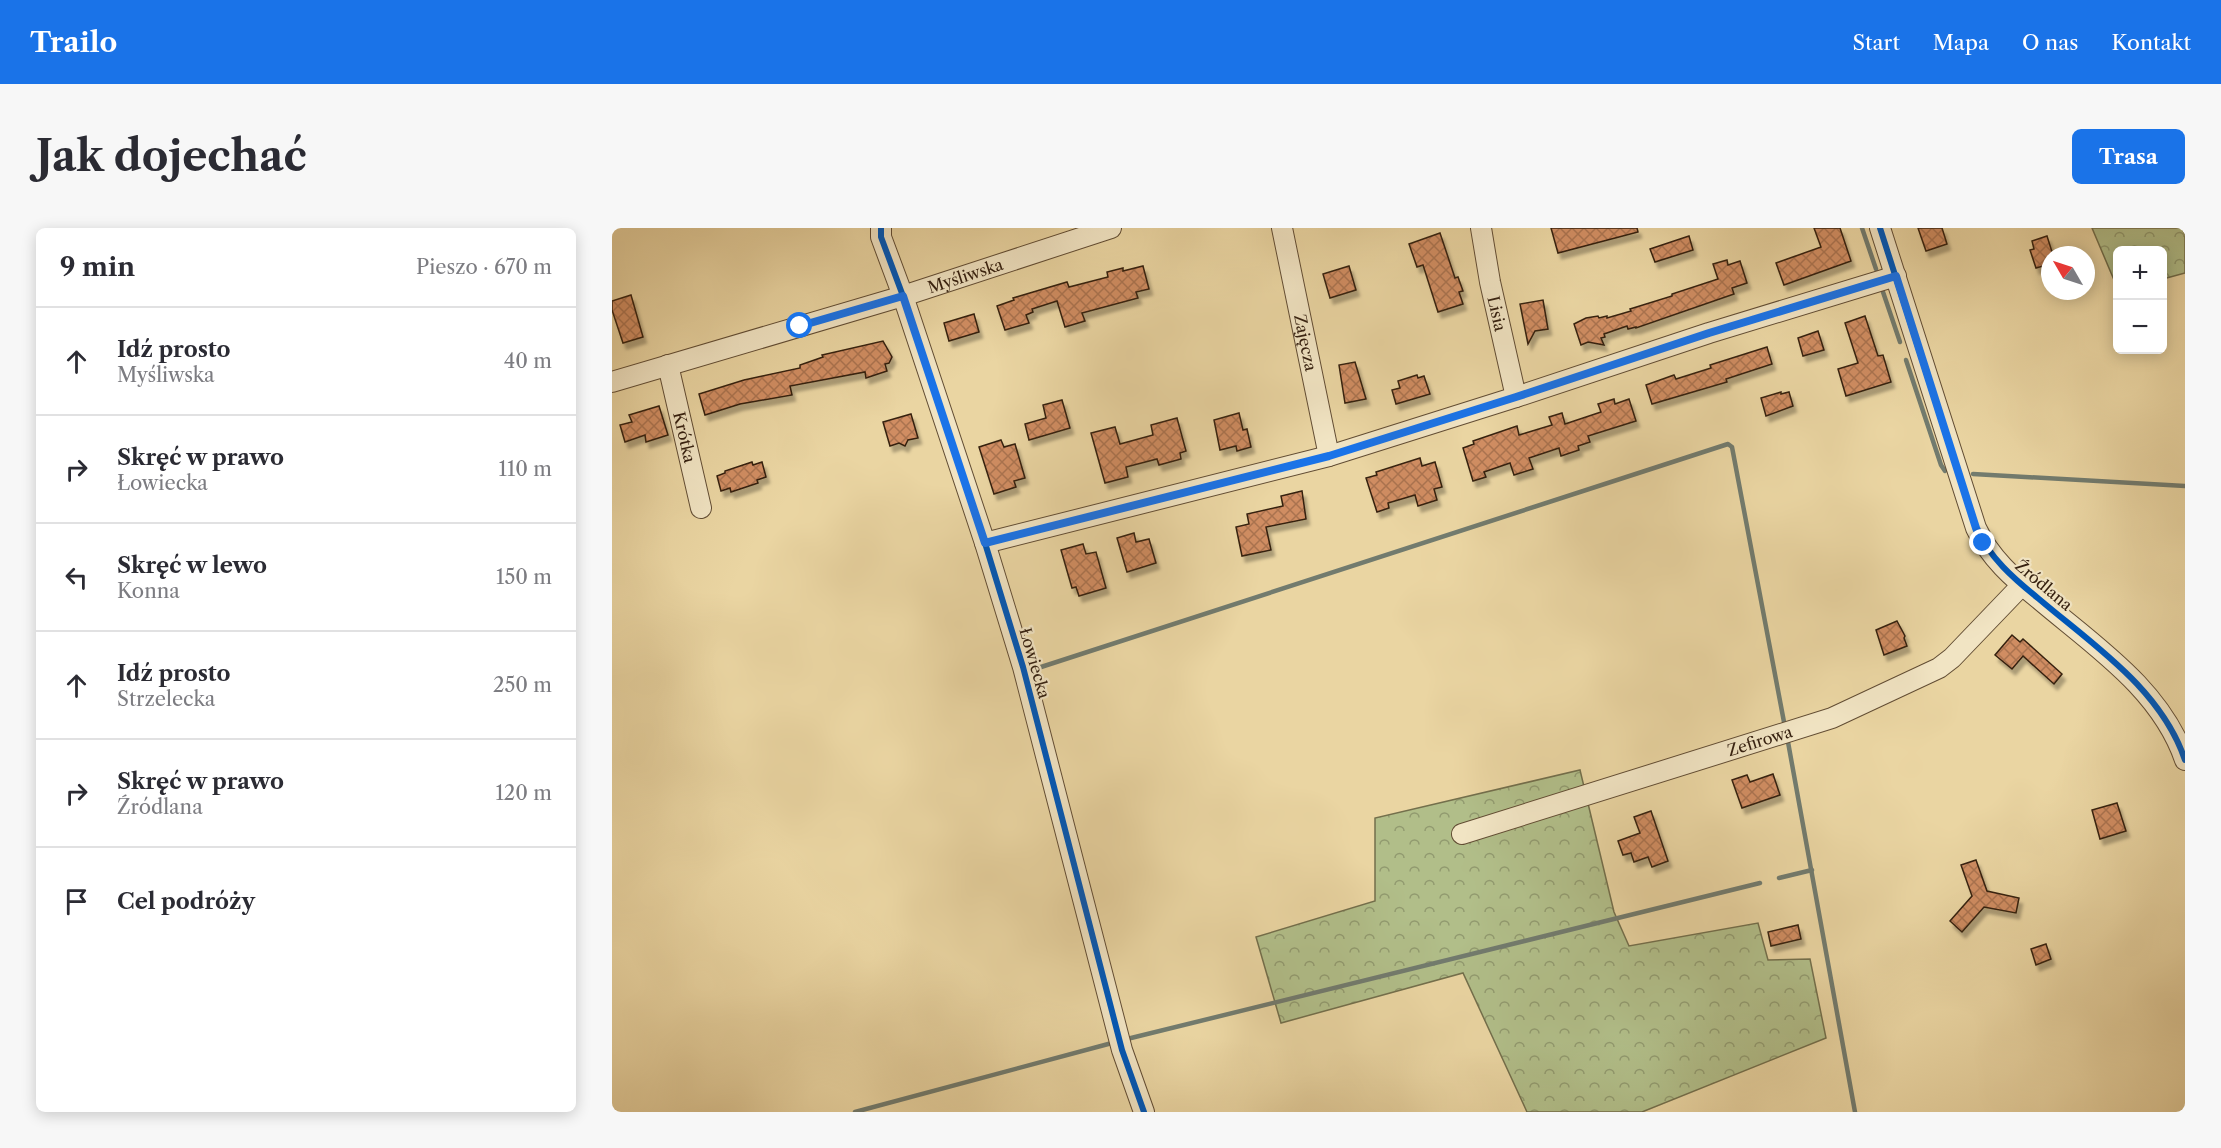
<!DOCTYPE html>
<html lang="pl">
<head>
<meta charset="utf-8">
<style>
	body { margin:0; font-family:"Libre Caslon Text",serif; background:#f7f7f7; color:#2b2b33 }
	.controls { position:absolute; right:18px; top:18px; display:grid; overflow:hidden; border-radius:9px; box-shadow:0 3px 15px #0003 }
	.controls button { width:54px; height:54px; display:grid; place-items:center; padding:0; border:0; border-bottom:2px solid #e1e1e2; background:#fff; color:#2b2b33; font:30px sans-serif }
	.compass { position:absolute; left:1429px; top:18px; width:54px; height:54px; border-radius:50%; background:#fff; box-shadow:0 3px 15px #0003; rotate:309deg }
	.stop { position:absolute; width:18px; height:18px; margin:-14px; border:4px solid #1a73e8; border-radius:50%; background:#fff }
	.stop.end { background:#1a73e8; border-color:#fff; box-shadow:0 2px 6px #0008 }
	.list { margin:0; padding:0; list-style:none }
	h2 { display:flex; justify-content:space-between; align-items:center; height:78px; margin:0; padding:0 24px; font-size:26px }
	h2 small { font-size:20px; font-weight:400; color:#7c7c81 }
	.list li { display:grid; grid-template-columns:39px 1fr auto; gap:18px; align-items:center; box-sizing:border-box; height:108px; padding:0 24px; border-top:2px solid #e1e1e2 }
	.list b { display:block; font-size:22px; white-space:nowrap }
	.list p { margin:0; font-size:20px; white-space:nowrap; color:#7c7c81 }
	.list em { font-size:20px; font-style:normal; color:#7c7c81 }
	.icon { flex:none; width:33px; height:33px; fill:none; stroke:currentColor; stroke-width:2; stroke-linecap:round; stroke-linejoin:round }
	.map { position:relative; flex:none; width:1573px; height:884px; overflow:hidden; border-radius:9px }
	header { display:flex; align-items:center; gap:36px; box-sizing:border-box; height:84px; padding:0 30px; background:#1a73e8; color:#fff }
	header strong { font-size:28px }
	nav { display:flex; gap:33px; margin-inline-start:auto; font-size:21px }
	.intro { display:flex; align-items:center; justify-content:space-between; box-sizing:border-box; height:144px; padding:0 36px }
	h1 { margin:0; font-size:42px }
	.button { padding:15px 27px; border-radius:9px; background:#1a73e8; color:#fff; font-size:21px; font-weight:700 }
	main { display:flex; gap:36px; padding:0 36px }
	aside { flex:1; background:#fff; border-radius:9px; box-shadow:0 3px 15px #0003 }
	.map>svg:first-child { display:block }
	.forest { fill:url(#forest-crowns); stroke:#736f4c; stroke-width:1.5 }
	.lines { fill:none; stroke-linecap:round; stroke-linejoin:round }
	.stream { stroke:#727b6e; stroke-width:4.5 }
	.building { fill:url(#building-cross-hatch); stroke:#352010; stroke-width:1.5; filter:url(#shadow) }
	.street-casing { stroke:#624d34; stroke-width:22 }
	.street { stroke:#f1e4c3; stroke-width:20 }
	.cycleway-casing { stroke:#f1e4c3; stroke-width:10 }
	.cycleway { stroke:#0057b8; stroke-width:6 }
	.route { stroke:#1a73e8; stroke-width:8 }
	.labels { text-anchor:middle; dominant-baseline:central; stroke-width:4.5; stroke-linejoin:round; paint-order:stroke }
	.street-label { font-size:16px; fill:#352010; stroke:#f1e4c3 }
</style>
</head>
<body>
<header>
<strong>Trailo</strong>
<nav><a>Start</a><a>Mapa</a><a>O nas</a><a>Kontakt</a></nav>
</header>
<div class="intro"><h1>Jak dojechać</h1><a class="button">Trasa</a></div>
<main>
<aside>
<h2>9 min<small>Pieszo · 670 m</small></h2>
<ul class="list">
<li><svg class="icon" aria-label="ahead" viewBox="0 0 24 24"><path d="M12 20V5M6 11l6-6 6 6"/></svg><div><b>Idź prosto</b><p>Myśliwska</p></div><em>40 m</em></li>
<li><svg class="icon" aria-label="right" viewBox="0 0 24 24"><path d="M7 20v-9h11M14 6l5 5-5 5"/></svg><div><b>Skręć w prawo</b><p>Łowiecka</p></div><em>110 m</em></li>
<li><svg class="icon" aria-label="left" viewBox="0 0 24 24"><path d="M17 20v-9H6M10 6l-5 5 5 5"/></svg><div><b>Skręć w lewo</b><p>Konna</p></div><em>150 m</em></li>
<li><svg class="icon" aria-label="ahead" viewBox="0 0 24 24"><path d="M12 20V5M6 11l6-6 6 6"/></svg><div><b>Idź prosto</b><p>Strzelecka</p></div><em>250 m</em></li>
<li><svg class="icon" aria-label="right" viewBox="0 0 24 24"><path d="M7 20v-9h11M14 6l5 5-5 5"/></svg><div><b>Skręć w prawo</b><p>Źródlana</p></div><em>120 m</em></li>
<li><svg class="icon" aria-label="arrive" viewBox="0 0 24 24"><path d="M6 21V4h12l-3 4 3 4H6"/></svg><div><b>Cel podróży</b></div></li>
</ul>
</aside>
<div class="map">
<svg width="1573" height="884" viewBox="0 0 1573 884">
	<defs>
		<pattern id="forest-crowns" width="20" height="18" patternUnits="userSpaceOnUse" patternTransform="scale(1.5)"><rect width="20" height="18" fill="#b1be89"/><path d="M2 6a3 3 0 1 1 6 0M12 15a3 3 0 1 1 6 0" fill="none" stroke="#919a6f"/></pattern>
		<pattern id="building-cross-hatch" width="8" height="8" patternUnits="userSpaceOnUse" patternTransform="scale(1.5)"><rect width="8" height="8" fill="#d08d62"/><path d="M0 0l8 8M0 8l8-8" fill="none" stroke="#aa734f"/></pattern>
		<filter id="shadow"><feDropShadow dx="3.5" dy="6" stdDeviation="1.5" flood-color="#0004"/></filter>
	</defs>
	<rect width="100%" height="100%" fill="#ead5a2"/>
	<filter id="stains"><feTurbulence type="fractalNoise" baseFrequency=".00333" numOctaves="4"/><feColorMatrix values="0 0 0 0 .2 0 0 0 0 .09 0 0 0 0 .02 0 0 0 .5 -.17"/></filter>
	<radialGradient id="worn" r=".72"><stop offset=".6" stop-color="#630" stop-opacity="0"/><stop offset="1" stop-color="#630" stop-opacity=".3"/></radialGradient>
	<g class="forest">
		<polygon points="1480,0 1570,0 1573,7 1573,45 1551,51 1550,22 1506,22 1505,59"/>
		<polygon points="968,542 1002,684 1017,718 1146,695 1156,732 1198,731 1214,810 1030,884 915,884 851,745 669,795 644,709 763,673 763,590"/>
	</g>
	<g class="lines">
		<g class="stream">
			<polyline points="1250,0 1264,41"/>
			<polyline points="1271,64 1288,114"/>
			<polyline points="1294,132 1329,237 1333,243"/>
			<polyline points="1361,246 1573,258"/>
			<polyline points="426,440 1116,216 1120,219 1172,494"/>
			<polyline points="1176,514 1243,884"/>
			<polyline points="1167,650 1200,642"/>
			<polyline points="515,811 1148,655"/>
			<polyline points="243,884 500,815"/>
		</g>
	</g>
	<g class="building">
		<polygon points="939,0 1025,0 1026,4 946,25"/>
		<polygon points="1202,0 1228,0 1239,33 1172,57 1164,35 1209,19"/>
		<polygon points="1306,0 1330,0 1335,16 1314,23"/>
		<polygon points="828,5 843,50 846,49 851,63 847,64 851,76 826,84 811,37 805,39 797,16"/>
		<polygon points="1077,8 1081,22 1043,34 1038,21"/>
		<polygon points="1435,8 1441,27 1438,27 1438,36 1424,40 1418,22 1422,21 1420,13"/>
		<polygon points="1115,32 1116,37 1128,33 1135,55 1120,60 1122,66 1024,100 1024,99 1016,101 1015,98 992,106 993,109 989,110 992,117 976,114 969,117 962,96 974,90 986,88 987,90 995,88 995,90 1019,83 1018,81 1060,68 1060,66 1106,51 1101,36"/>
		<polygon points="531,38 537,61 524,64 526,70 470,85 473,93 453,99 445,73 420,81 421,84 414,87 417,95 393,102 385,78 402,72 401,70 455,54 457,59 496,49 495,44 511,40 511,43"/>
		<polygon points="737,38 744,62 718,70 711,46"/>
		<polygon points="19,67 31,109 11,115 0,82 0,73"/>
		<polygon points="931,72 936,101 923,103 916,116 908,76"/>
		<polygon points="362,86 367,104 337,113 332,95"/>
		<polygon points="1253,88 1266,128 1271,127 1279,154 1234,168 1226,141 1246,135 1233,95"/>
		<polygon points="1206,103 1212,122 1191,128 1186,110"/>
		<polygon points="271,113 280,129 277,135 273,136 275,143 254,150 253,144 178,158 180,167 128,176 93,187 87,166 132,152 188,140 188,137 211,129 210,127"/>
		<polygon points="1155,119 1160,136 1114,151 1115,154 1040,176 1034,157 1062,147 1064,151 1099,140 1098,137"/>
		<polygon points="743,134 754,171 733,175 727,137"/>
		<polygon points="805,147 806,150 812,148 818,166 784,176 780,162 788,160 786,153"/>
		<polygon points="1169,164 1169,166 1177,164 1181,178 1154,188 1149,170"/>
		<polygon points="1002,171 1003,176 1017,171 1024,193 976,208 978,214 966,218 967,222 949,228 947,220 917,230 921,241 902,247 898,235 872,244 874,249 861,253 851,220 862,216 861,213 905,198 907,207 940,197 937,189 950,185 953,196 989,184 986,176"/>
		<polygon points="450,172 458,200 417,212 413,196 434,190 431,177"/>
		<polygon points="47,178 56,207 34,214 33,207 13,214 8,197 20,194 17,187"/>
		<polygon points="627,185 631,202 635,201 639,219 625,223 624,218 608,222 602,192"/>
		<polygon points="299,186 306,210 296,212 293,218 287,215 278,218 271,194"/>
		<polygon points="565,190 574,223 568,225 569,231 547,237 545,231 514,239 516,249 493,255 479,205 503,199 508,216 541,207 539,197"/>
		<polygon points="389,212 392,219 403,216 413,250 402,253 404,259 382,266 367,219"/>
		<polygon points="808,230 810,238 823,234 830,259 822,261 825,272 806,278 803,267 776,275 777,280 765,284 754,250 765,247 764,244"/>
		<polygon points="140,234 141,237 150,234 154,249 145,252 146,255 119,264 118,260 109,263 105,248 113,245 113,243"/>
		<polygon points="690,263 694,291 654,299 659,322 630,328 624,299 637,296 635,286 671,278 669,268"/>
		<polygon points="522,305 524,314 537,311 544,335 515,344 505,310"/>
		<polygon points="471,316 474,326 484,324 494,360 467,368 464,359 460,360 449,322"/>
		<polygon points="1285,393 1293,408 1292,410 1295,418 1272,427 1264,402"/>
		<polygon points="1400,407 1408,414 1411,411 1450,446 1442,456 1411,428 1400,441 1383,427"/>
		<polygon points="1161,546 1168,567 1130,580 1120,552 1135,547 1138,554"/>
		<polygon points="1505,575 1514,603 1488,611 1480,582"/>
		<polygon points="1039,583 1056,633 1040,639 1036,629 1022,634 1019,625 1011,627 1006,613 1028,605 1022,589"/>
		<polygon points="1364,632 1375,663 1407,670 1404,685 1372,679 1350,704 1338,693 1360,668 1349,637"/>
		<polygon points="1186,697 1189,711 1159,718 1156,704"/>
		<polygon points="1434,716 1439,731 1424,737 1419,721"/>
	</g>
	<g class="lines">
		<defs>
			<g id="street">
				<polyline points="269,0 269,9 291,68 373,315 411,439 510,822 532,884"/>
				<path id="s1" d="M 670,0 L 717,228"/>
				<path id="s2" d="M 869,0 L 878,54 L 904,169"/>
				<path d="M 1268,0 L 1364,300 C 1378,330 1401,350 1427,371 C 1481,417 1549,461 1573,532"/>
				<path id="s3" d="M 56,137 L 89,280"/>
				<path id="s4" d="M 0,154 L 291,68 L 499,0"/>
				<polyline points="373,315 717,228 904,169 1097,105 1284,48"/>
				<path id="s5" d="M 850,606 L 1220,490 L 1327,440 L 1340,430 L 1410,357"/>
			</g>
		</defs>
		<use href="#street" class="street-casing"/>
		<use href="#street" class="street"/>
		<defs>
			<g id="cycleway">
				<polyline points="269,0 269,9 291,68 373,315 411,439 510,822 532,884"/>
				<path d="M 1268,0 L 1364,300 C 1378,330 1401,350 1427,371 C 1481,417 1549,461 1573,532"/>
				<polyline points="373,315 717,228 904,169 1097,105 1284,48"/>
			</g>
		</defs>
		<use href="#cycleway" class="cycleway-casing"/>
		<use href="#cycleway" class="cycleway"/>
	</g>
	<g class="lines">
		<polyline class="route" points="188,98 291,68 373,315 717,228 904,169 1097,105 1284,48 1364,300 1371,315"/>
	</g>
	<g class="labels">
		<g class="street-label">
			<text stroke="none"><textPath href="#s4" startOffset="369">Myśliwska</textPath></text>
			<text stroke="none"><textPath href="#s2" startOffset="87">Lisia</textPath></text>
			<text stroke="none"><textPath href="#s1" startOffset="117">Zajęcza</textPath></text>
			<text stroke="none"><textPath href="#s3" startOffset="74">Krótka</textPath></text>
			<text transform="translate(1432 357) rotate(40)">Źródlana</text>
			<text transform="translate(423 435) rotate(74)">Łowiecka</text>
			<text stroke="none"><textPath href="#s5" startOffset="312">Zefirowa</textPath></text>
		</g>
	</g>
	<rect width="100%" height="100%" filter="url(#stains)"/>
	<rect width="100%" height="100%" fill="url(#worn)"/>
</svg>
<div class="controls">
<button>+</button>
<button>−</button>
</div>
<svg class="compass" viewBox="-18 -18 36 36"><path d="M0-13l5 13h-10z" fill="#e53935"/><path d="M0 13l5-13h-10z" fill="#7c7c81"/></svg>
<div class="stop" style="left:188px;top:98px"></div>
<div class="stop end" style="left:1371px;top:315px"></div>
</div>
</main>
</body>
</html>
